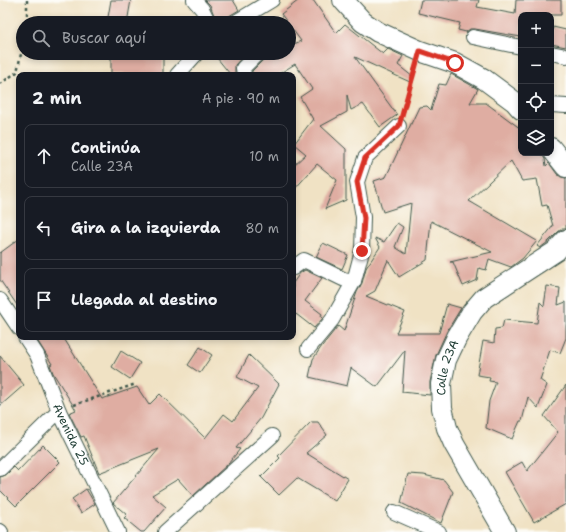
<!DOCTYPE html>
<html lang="es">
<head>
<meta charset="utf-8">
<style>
	body { margin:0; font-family:"Shantell Sans",sans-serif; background:#20242c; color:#f1f3f6 }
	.controls { position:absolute; right:12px; top:12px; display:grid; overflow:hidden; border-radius:8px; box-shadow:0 2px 6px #0003 }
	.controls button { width:36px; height:36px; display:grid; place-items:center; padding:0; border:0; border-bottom:1px solid #363941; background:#171b24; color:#f1f3f6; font:20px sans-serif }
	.stop { position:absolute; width:12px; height:12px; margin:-9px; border:3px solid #d93025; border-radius:50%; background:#fff }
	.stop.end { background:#d93025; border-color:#fff; box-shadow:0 1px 4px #0008 }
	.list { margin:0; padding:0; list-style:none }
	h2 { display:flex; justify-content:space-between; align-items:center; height:52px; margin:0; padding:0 16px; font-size:17px }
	h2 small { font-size:13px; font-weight:400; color:#9ea1a6 }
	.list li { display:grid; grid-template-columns:26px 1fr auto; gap:12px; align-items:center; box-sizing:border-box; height:64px; margin:0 8px 8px; padding:0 8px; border:1px solid #363941; border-radius:8px }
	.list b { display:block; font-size:15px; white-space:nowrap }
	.list p { margin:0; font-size:13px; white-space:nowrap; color:#9ea1a6 }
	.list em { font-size:13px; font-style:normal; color:#9ea1a6 }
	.icon { flex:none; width:22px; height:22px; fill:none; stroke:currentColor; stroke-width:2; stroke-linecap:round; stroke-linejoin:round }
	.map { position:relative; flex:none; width:566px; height:532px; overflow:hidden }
	.search { position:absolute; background:#171b24; box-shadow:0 2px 6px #0003; left:16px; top:16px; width:280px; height:44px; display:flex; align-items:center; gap:10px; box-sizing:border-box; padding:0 14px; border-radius:22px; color:#9ea1a6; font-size:15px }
	.panel { position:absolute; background:#171b24; box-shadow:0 2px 6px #0003; left:16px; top:72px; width:280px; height:268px; border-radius:8px }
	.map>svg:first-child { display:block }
	.building { fill:#dfada2 }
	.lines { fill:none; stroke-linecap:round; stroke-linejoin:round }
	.minor-casing { stroke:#3e564a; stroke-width:16 }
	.secondary-casing { stroke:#3e564a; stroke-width:22 }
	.path { stroke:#3e564a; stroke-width:2.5; stroke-dasharray:3 3; stroke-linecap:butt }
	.minor { stroke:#fff; stroke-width:14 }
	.secondary { stroke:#fff; stroke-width:20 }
	.route { stroke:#d93025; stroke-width:5 }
	.labels { text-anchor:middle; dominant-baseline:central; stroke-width:3; stroke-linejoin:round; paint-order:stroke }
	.street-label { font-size:12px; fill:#1f3d34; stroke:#fdfcf7 }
</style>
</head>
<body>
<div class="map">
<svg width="566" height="532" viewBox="0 0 566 532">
	<rect width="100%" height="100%" fill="#fdfcf7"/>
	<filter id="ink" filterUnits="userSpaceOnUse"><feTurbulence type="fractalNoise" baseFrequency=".025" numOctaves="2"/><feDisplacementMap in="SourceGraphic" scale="8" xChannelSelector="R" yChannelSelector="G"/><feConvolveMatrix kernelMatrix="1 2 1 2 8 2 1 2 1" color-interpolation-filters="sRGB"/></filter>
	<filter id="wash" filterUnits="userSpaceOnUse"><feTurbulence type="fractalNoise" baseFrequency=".012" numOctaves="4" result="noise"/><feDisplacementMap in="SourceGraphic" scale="16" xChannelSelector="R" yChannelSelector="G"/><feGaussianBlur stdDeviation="0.9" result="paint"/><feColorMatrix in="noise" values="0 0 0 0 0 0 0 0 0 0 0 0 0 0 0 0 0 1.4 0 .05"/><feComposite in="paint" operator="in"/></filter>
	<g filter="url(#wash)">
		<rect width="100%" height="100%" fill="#f0e2c4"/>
		<g id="blocks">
			<g class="building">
				<polygon points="111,0 131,0 127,23 107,23"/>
				<polygon points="205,0 233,0 239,10 229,16 226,23 217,23 210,5"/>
				<polygon points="299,0 313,0 336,33 345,24 383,54 388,49 403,56 398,65 413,77 410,82 355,57 397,115 380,127 363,104 351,110 347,95 347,112 321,126 346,149 346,200 325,209 337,180 317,164 293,191 293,166 306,154 294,144 313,119 314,121 300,97 312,89 295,64 277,75 252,75 252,71 265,58 275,53 289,53 289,46 301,41 281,14"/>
				<polygon points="421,0 479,0 477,7 515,14 516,0 561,0 561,15 521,15 521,37 475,29 470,29 466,32 458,30 460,23 418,13"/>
				<polygon points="553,27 566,30 566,47 551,44"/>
				<polygon points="111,53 163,53 163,75 111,74"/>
				<polygon points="213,53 246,53 235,65 235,75 227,75 230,74"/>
				<polygon points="451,74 478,89 470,103 486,103 521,129 521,153 541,153 545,159 546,166 549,163 557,174 561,177 566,178 566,229 562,229 558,232 548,242 540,248 537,246 553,226 547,205 542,206 537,179 522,181 511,161 469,201 537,241 523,258 511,267 489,259 486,270 479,268 477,280 463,286 453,262 450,262 492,252 431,221 427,260 399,277 388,260 375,291 366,296 405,312 396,333 439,333 447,304 461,308 447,331 436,355 430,382 430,395 402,392 405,350 377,387 351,368 347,386 309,377 313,359 322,346 338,326 344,331 357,292 362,283 366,268 380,247 375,238 384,242 397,223 403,227 395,247 406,254 411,203 383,212 374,181 386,177 419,107 427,106 431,110 439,84 446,85"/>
				<polygon points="19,239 19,308 0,280 0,253"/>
				<polygon points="323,243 348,255 342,269 316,257"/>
				<polygon points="305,270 322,278 305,301 322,314 321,316 323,318 314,328 296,314 293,318 293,283 300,273"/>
				<polygon points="547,286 560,288 558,305 566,302 566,338 560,353 550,350 540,380 547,385 538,408 528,397 522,421 520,421 512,439 486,428 489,401 496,382 489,381 490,377 477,375 483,341 494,343 495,329 502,328 504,320 537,323 540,302 544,306"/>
				<polygon points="35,337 63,337 102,399 137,387 149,405 160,394 205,438 224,414 233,421 258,388 237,377 249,355 279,384 261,418 236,448 240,449 228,464 193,496 178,479 152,495 166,507 144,532 141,532 124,518 127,515 113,503 159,449 99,473 84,436 81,437 69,413 76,410 53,373 50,365 52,364"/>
				<polygon points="200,347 212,355 200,373 188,365"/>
				<polygon points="121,351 140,363 130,379 112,367"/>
				<polygon points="0,356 24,385 0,406"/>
				<polygon points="566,385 566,504 534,522 505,472 522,462 527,471 558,432 544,416"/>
				<polygon points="311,422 318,422 327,435 306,453 348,479 335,501 297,478 279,495 261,477 280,458 278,456"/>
				<polygon points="43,445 60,462 16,506 0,490 0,477 6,475 14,467 18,471"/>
				<polygon points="408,474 424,475 444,480 453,492 441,523 401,503"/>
				<polygon points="86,489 95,504 81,513 72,499"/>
			</g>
		</g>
	</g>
	<g filter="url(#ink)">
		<use href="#blocks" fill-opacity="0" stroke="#3e564a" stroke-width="1"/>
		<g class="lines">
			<defs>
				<g id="minor">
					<polyline points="194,0 202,9 209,23"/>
					<polyline points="234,23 272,0"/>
					<polyline points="473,37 521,47"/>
					<polyline points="551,53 566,56"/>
					<polyline points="177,75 197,53"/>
					<polyline points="244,75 243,68 258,53"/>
					<polyline points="551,105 566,106"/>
					<polyline points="293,268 304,260 343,279 354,281 332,320 308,349"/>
					<polyline points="354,281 362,251 363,217 357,182 365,158 399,126"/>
					<polyline points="0,300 19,328"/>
					<path id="s1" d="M 25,337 L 37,355 L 59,411 L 118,532"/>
					<polyline points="0,469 59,411"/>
					<polyline points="394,512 439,532"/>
					<polyline points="0,531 1,532"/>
					<polyline points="165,532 272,436"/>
				</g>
				<g id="secondary">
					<polyline points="343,0 363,22 378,32 420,51 455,63 484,79 515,102 521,109"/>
					<polyline points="551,148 566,167"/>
					<path id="s2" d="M 505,532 L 454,444 L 447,428 L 442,408 L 441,384 L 446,360 L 457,337 L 472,312 L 484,298 L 556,251 L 566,240"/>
				</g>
			</defs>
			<use href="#minor" class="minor-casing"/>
			<use href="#secondary" class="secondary-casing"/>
			<g class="path">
				<polyline points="27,0 27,23"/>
				<polyline points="0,84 17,72 23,45"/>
				<polyline points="403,112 415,68"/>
				<polyline points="74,405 136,384"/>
			</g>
			<use href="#minor" class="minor"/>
			<use href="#secondary" class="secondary"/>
		</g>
	</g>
	<g class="lines" filter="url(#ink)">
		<polyline class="route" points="362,251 364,218 357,182 365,158 399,126 420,51 455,63"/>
	</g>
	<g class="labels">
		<g class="street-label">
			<text stroke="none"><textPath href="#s2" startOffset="181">Calle 23A</textPath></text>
			<text stroke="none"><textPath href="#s1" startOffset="108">Avenida 25</textPath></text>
		</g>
	</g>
</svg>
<div class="controls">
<button>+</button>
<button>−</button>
<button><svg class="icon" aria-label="locate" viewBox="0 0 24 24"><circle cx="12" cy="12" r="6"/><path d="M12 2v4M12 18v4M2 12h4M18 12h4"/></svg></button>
<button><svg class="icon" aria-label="layers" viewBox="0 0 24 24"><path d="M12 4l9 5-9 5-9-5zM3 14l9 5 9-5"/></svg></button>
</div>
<div class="stop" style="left:455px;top:63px"></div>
<div class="stop end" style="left:362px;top:251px"></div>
<div class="search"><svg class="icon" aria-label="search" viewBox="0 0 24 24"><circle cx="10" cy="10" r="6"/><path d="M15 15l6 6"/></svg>Buscar aquí</div>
<section class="panel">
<h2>2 min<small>A pie · 90 m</small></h2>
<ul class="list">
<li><svg class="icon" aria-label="ahead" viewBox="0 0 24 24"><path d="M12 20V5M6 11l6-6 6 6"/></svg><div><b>Continúa</b><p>Calle 23A</p></div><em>10 m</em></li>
<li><svg class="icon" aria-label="left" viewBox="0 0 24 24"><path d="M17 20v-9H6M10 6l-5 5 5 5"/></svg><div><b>Gira a la izquierda</b></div><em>80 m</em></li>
<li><svg class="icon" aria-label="arrive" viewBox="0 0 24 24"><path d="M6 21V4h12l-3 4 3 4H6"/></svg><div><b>Llegada al destino</b></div></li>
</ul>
</section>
</div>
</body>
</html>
